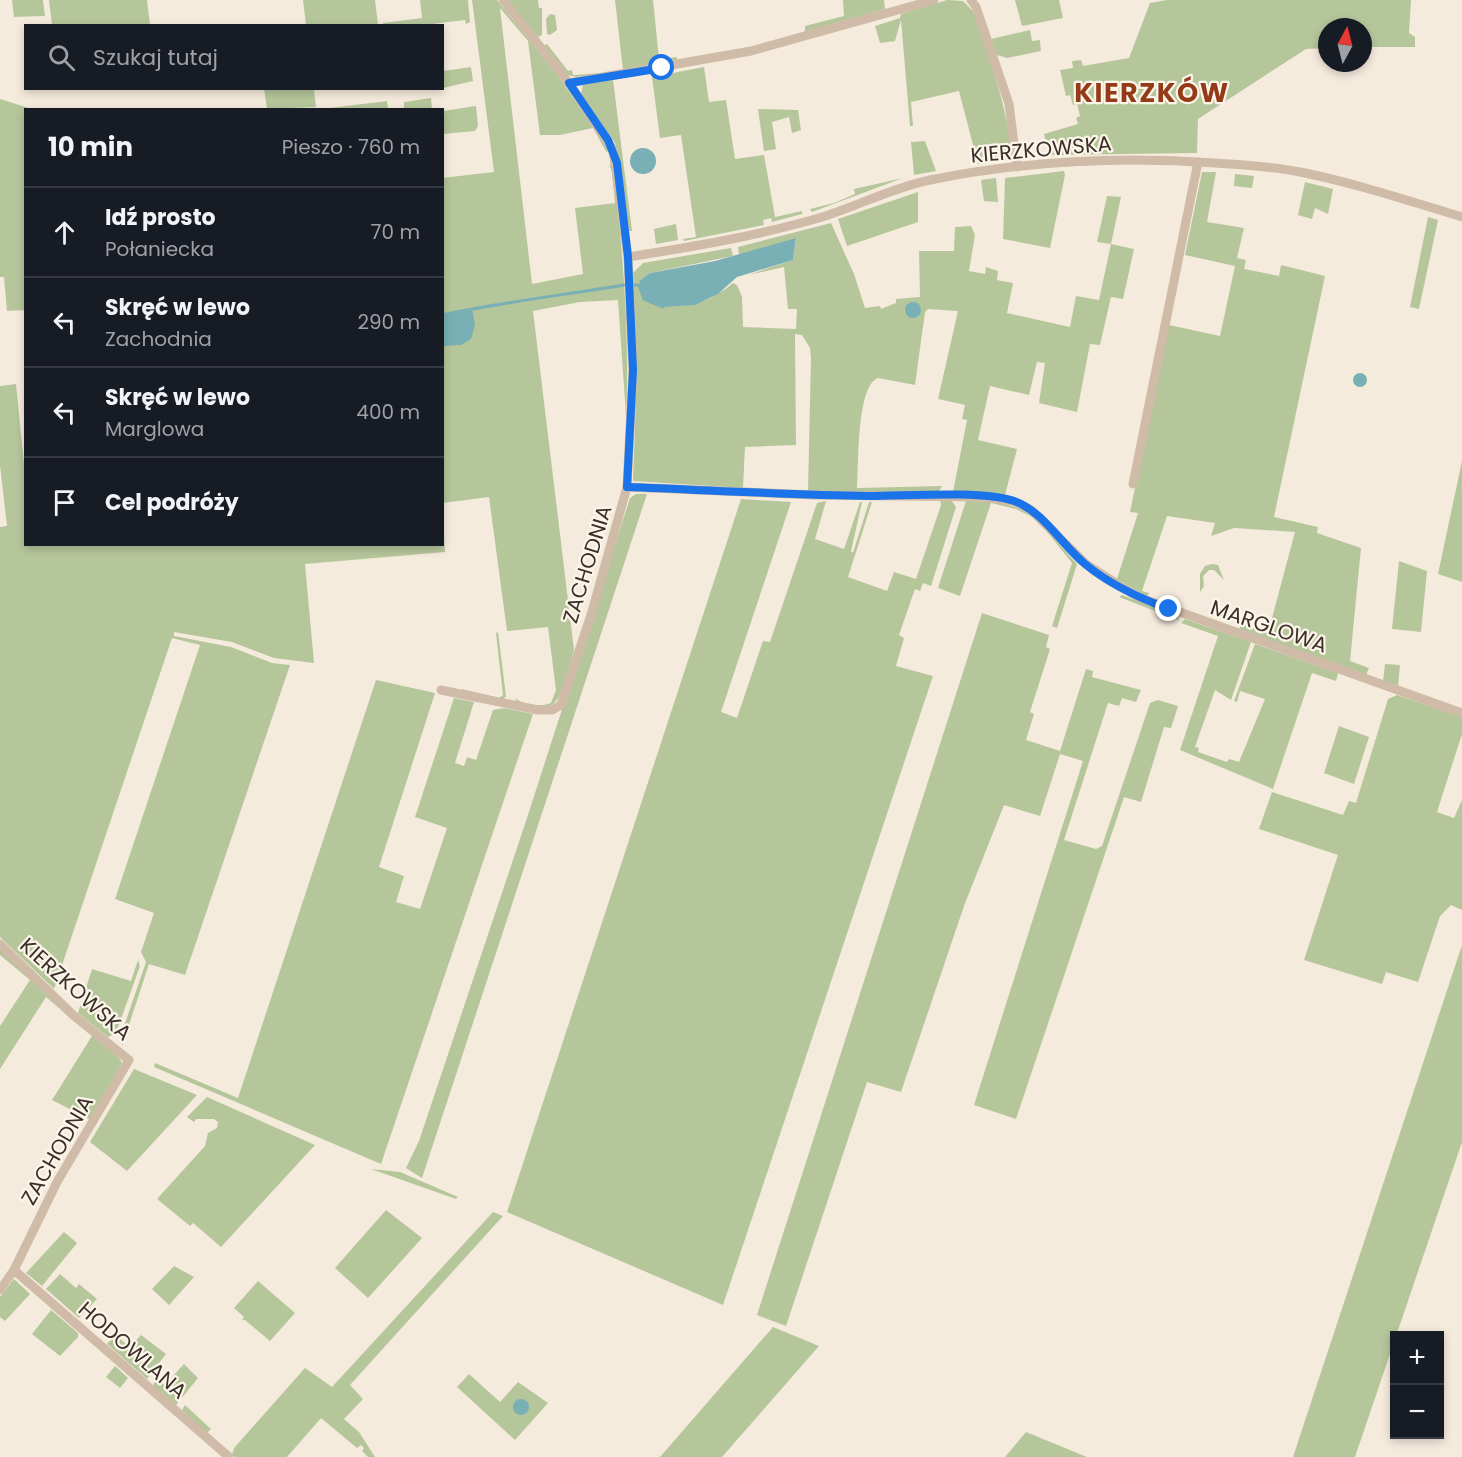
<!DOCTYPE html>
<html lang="pl">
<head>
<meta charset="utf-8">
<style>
	body { margin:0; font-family:Poppins,sans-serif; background:#20242c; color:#f1f3f6 }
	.controls { position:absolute; right:18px; bottom:18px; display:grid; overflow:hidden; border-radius:0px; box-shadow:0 3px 9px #0003 }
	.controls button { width:54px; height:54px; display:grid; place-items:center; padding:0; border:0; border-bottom:2px solid #363941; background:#171b24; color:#f1f3f6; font:30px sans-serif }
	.compass { position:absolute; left:1318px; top:18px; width:54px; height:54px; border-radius:50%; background:#171b24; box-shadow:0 3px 9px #0003; rotate:7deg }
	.stop { position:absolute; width:18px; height:18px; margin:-14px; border:4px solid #1a73e8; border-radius:50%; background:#fff }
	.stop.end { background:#1a73e8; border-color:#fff; box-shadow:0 2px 6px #0008 }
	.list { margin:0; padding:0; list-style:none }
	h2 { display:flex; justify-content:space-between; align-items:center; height:78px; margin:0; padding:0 24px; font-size:26px }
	h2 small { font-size:20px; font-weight:400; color:#9ea1a6 }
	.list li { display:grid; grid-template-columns:39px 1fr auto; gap:18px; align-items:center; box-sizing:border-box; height:90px; padding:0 24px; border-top:2px solid #363941 }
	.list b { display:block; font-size:22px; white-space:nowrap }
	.list p { margin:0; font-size:20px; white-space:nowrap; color:#9ea1a6 }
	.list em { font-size:20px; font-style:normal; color:#9ea1a6 }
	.icon { flex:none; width:33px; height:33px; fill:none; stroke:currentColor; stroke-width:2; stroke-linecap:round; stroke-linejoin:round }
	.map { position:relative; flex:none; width:1462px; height:1457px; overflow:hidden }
	.search { position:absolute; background:#171b24; box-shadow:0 3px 9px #0003; left:24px; top:24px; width:420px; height:66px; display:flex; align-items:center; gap:15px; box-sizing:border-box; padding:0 21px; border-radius:0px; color:#9ea1a6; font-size:22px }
	.panel { position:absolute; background:#171b24; box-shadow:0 3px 9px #0003; left:24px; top:108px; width:420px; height:438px; border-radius:0px }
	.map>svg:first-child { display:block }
	.green { fill:#b6c69b }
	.water { fill:#79b0b5 }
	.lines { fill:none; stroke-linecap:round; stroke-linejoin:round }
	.stream { stroke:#79b0b5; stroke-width:3 }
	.street { stroke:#cfbba7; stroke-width:9 }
	.route { stroke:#1a73e8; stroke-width:8 }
	.labels { text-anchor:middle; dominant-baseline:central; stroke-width:4.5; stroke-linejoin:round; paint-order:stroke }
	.street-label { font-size:21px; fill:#3b2f28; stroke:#fcf5ea }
	.district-label { font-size:27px; font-weight:bold; letter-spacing:1.5px; fill:#933b18; stroke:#fcf5ea }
</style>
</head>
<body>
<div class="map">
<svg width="1462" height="1457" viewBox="0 0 1462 1457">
	<rect width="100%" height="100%" fill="#f5ebdd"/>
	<g class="green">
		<polygon points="12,0 43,0 45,16 14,17"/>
		<polygon points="49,0 147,0 150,25 52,25"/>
		<polygon points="303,0 375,0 378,25 306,25"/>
		<polygon points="420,0 468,0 470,22 466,24 465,20 423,25 383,25 383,23 422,18"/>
		<path d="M 472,0 L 497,0 L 559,77 L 608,149 L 607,153 L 593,128 L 560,135 L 540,135 L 528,41 L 500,8 L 532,284 L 583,274 L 575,208 L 615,203 L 612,171 L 609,165 L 613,167 L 615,180 C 623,259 630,337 626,416 L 618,300 L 580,302 L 533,311 L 574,650 C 569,666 565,704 545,708 C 537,709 525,704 517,702 L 515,698 C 525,706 540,707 551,703 L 556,690 L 548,627 L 507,631 L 489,497 L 443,503 L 442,178 L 494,172 Z"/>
		<polygon points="508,0 538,0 539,8 542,8 542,35 538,37"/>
		<polygon points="615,0 653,0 659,59 677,57 677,62 623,70"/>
		<polygon points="843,0 884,0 885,9 805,32 805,26 844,16"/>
		<path d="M 947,0 L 963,1 L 973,11 C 990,60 1008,107 1012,159 L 978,164 L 959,91 L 911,102 L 913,126 L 910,126 L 901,20 L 895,41 L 880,43 L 875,26 L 900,18 L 901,14 Z"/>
		<polygon points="1015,0 1059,0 1063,18 1022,26"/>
		<polygon points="1167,0 1411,0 1409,33 1415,37 1415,47 1363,47 1363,27 1327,27 1327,48 1306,49 1198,119 1197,153 1049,155 1044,134 1078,124 1076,118 1080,116 1077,104 1073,105 1070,95 1066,96 1060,70 1073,68 1072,61 1081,60 1083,66 1129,58 1150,3"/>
		<polygon points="550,14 555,15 557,30 550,35 547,34 546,19"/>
		<polygon points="1030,30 1032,41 1040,40 1041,51 1007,58 997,55 991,39"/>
		<polygon points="547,44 568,71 572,70 573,75 615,72 576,77 568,75 544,45"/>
		<polygon points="471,67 473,81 443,88 443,71"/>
		<polygon points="704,67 709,102 726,100 735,159 764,155 775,217 802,211 802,214 772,222 771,218 763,220 764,225 684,241 683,239 696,237 681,135 660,138 652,77"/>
		<polygon points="613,80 632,231 629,231 615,143 581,94 583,84"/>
		<polygon points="264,89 314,89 316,107 267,109"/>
		<polygon points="431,98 432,109 404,109 404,102"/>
		<polygon points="0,99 32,109 26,110 25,310 7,311 4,277 0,277"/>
		<polygon points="387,101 388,109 322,109"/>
		<polygon points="476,106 478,126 475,131 443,134 443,111"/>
		<polygon points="758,109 798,110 801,130 792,133 789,117 772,122 776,149 764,151"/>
		<polygon points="925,141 936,171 914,175 911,142"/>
		<polygon points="1064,171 1065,175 1050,248 1003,239 1005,178"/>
		<polygon points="1202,172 1216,172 1207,222 1244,228 1237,258 1246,260 1244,269 1279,276 1281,265 1325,276 1274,517 1318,527 1317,533 1361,548 1350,661 1369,668 1366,675 1239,630 1241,624 1268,633 1295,532 1234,528 1211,536 1215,523 1167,516 1142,591 1149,593 1147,597 1117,579 1138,513 1130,512 1169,325 1220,336 1235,266 1185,255"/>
		<polygon points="1235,174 1254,176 1252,188 1234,186"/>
		<polygon points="903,178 812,212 810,209 834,203 855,194 854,189"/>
		<polygon points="996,178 998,202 984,201 981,180"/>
		<polygon points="1305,182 1333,189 1328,214 1315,208 1312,219 1298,215"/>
		<polygon points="918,192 918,222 847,246 838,219"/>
		<path d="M 1107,196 L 1121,197 L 1111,244 L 1134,249 L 1123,299 L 1111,297 L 1100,345 L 1090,344 L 1077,412 L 1039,403 L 1045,363 L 1037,362 L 1029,395 L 990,386 L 978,440 L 1017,449 L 1005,495 L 953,492 L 967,420 L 962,419 L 965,405 L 938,399 L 958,311 L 928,309 L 925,312 L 915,385 L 878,378 C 856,386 859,466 857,488 L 942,486 L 938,493 L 808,491 L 811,358 L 810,348 L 802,335 L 795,334 L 796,445 L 745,447 L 743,488 L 633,481 L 637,370 L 633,273 L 643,263 L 731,248 L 733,256 L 650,273 L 639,281 L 644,298 C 676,313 706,306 733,283 L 737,285 L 742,297 L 743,327 L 796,329 L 797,309 L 788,309 L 784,267 L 748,275 L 793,260 L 796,239 L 739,255 L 738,247 L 831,223 L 854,274 L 865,308 L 880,306 L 881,309 L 896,303 L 896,299 L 920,297 L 919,251 L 954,251 L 955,227 L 971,226 L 975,235 L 969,271 L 985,274 L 986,267 L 998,271 L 997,280 L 1013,283 L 1007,313 L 1070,327 L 1076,296 L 1099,300 L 1111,244 L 1097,242 Z"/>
		<polygon points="1428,217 1438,220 1419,309 1410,307"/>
		<polygon points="676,224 678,240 656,244 654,229"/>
		<polygon points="16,384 25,474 26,544 442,544 443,526 445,552 305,564 314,663 274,658 232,642 174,632 174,636 231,647 272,663 290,665 185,975 149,964 122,1046 122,1032 146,962 141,952 154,913 115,899 200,645 172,638 54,989 0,937 0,527 7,526 0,465 0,386"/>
		<polygon points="1462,461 1462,582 1438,574"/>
		<polygon points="636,494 647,494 422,1178 406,1168 419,1141 527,818 630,498"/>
		<polygon points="741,499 791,502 721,712 737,718 763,641 770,642 817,503 826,501 815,539 844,549 860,502 862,502 851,551 853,553 869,502 872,502 848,577 887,591 894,572 916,579 941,505 940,499 951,500 956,507 931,586 923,583 920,591 915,589 899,635 904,638 896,666 933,676 723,1305 507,1212"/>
		<path d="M 966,501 C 991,501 1014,502 1034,518 L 1016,509 L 991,503 L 960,596 L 938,588 Z"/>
		<polygon points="1040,523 1077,564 1057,628 1052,626 1072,563"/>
		<polygon points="1399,561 1427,571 1421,632 1392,629"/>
		<polygon points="1212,564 1218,565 1224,580 1214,570 1209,570 1203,576 1204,586 1200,592 1200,574 1205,566"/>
		<polygon points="1122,595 1179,617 1178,620 1119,597"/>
		<polygon points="982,613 1049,635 1046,647 1050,649 1030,712 1034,714 1026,740 1060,751 1086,669 1093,671 1092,677 1141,690 1136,702 1122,698 1119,706 1108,703 1064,840 1096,849 1102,846 1150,703 1158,700 1178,706 1171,728 1164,727 1141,802 1124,797 1016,1119 974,1105 1083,761 1060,754 1040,816 1004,805 964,906 901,1092 867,1082 786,1326 757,1315"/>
		<polygon points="1185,619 1251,642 1231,700 1215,690 1195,747 1199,748 1198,752 1227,762 1229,759 1239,762 1265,699 1240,691 1237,702 1234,701 1255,644 1338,673 1336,681 1312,673 1273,789 1180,750 1218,636 1181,623"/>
		<polygon points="498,632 506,696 504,699 500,700 462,692 462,689 499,698 503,695 496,633"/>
		<polygon points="1385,664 1400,665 1398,686 1383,681"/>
		<polygon points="376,680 435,693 379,867 404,876 396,902 420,909 447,828 415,817 454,698 474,702 455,763 464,766 467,757 476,760 493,710 504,708 533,714 381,1164 154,1067 155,1063 238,1098"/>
		<polygon points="1397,695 1462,717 1462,734 1437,812 1454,818 1462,800 1462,910 1451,905 1440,916 1418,982 1386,972 1382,984 1304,960 1338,855 1259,829 1272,792 1343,815 1349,801 1356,803 1388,699"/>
		<polygon points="1339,726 1369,737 1354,784 1324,773"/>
		<polygon points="1462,945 1462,1142 1355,1457 1293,1457"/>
		<polygon points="0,949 120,1059 122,1063 91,1120 52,1100 92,1036 46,997 0,1069 0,1026 30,980 0,955"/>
		<polygon points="138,960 140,966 116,1033 108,1037 78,1013 92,969 131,981"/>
		<polygon points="134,1069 197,1095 127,1171 90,1142"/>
		<polygon points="207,1097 315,1145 221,1247 193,1223 190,1226 157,1199 205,1146 208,1133 217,1128 218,1122 214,1119 196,1119 194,1122 187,1117"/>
		<polygon points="371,1169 400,1172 458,1197 456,1199"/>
		<polygon points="386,1210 422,1238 368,1298 335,1268"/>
		<polygon points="493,1212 503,1216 350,1385 363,1399 344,1419 359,1432 375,1457 368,1457 362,1451 364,1448 361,1445 357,1448 321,1418 287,1457 235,1457 232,1455 234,1448 305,1368 332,1387"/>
		<polygon points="64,1232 77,1243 42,1286 26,1273"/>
		<polygon points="174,1266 194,1277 169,1305 152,1289"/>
		<polygon points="60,1274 76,1288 79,1284 97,1299 79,1318 46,1289"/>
		<polygon points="14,1279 30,1294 5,1321 0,1317 0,1297"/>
		<polygon points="258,1281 295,1313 270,1341 245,1320 242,1320 244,1317 234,1308"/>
		<polygon points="51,1310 78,1333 78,1337 60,1356 32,1334"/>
		<polygon points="773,1327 819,1346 722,1457 660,1457"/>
		<polygon points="115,1335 130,1347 141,1335 166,1354 147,1379 107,1344"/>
		<polygon points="184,1364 198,1378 176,1405 153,1386 154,1383 158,1379 165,1385"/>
		<polygon points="115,1366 128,1378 120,1388 106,1377"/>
		<polygon points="469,1374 500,1402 518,1382 548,1403 515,1440 457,1387"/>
		<polygon points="185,1405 211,1429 207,1433 182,1410"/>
		<polygon points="1026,1432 1087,1457 1005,1457"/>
	</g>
	<g class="water">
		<circle cx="643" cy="161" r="13"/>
		<polygon points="796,238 793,260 737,277 718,294 695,305 663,307 644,299 639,281 650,273 715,261"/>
		<circle cx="913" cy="310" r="8"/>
		<polygon points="472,308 475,325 471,339 461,345 443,346 443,315"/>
		<circle cx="1360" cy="380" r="7"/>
		<circle cx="521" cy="1407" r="8"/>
	</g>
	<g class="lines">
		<g class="stream">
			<polyline points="635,285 639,285 644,299 663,307"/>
			<path d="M 442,315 C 503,302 564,295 624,285"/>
		</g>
		<g class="street">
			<polyline points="971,0 976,7 1009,104 1017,167"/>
			<polyline points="569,83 751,51 934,0"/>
			<path d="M 628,257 C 692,247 756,236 819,218 C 856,207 891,188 930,180 C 1024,161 1120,156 1215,163 C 1243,165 1272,166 1300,172 C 1355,183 1409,201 1462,217"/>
			<polyline points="1133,484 1198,162"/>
			<polyline points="627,487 814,495 983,497 1013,501 1031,510 1086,564 1138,597 1462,713"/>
			<polyline points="441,690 538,710 552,710 561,705 591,615 627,487 633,370 628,257 613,150 569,83 503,0"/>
			<polyline points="0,944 73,1015 129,1060 57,1182 14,1270 0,1290"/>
			<polyline points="14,1270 229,1457"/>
		</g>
	</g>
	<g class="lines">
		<path class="route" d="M 662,68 L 569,83 L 608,140 L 617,163 L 628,257 L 633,370 L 627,487 C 708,490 788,495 869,496 C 907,496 979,490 1014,501 C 1043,511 1062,545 1085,564 C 1110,585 1139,598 1169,609"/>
	</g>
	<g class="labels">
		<g class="street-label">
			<text transform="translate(1041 149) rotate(-5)">KIERZKOWSKA</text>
			<text transform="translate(587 564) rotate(-73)">ZACHODNIA</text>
			<text transform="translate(1269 626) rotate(19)">MARGLOWA</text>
			<text transform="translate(76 989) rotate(42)">KIERZKOWSKA</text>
			<text transform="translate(57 1150) rotate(-60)">ZACHODNIA</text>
			<text transform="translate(133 1350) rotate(41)">HODOWLANA</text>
		</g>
		<g class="district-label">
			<text x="1152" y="92">KIERZKÓW</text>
		</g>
	</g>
</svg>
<div class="controls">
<button>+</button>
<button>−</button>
</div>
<svg class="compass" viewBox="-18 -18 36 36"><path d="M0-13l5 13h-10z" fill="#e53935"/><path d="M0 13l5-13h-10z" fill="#9ea1a6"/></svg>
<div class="stop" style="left:662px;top:68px"></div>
<div class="stop end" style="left:1169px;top:609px"></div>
<div class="search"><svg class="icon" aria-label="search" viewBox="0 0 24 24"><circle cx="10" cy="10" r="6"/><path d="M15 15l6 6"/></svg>Szukaj tutaj</div>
<section class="panel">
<h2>10 min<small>Pieszo · 760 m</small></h2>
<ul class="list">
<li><svg class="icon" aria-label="ahead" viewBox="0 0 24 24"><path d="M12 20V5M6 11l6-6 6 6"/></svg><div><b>Idź prosto</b><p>Połaniecka</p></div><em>70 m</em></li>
<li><svg class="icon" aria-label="left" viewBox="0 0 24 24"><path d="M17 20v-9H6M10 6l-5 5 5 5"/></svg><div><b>Skręć w lewo</b><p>Zachodnia</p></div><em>290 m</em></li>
<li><svg class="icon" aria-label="left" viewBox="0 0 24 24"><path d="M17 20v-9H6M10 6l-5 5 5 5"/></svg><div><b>Skręć w lewo</b><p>Marglowa</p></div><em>400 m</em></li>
<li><svg class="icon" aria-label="arrive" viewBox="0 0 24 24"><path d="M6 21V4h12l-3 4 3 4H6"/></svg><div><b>Cel podróży</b></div></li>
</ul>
</section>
</div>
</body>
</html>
